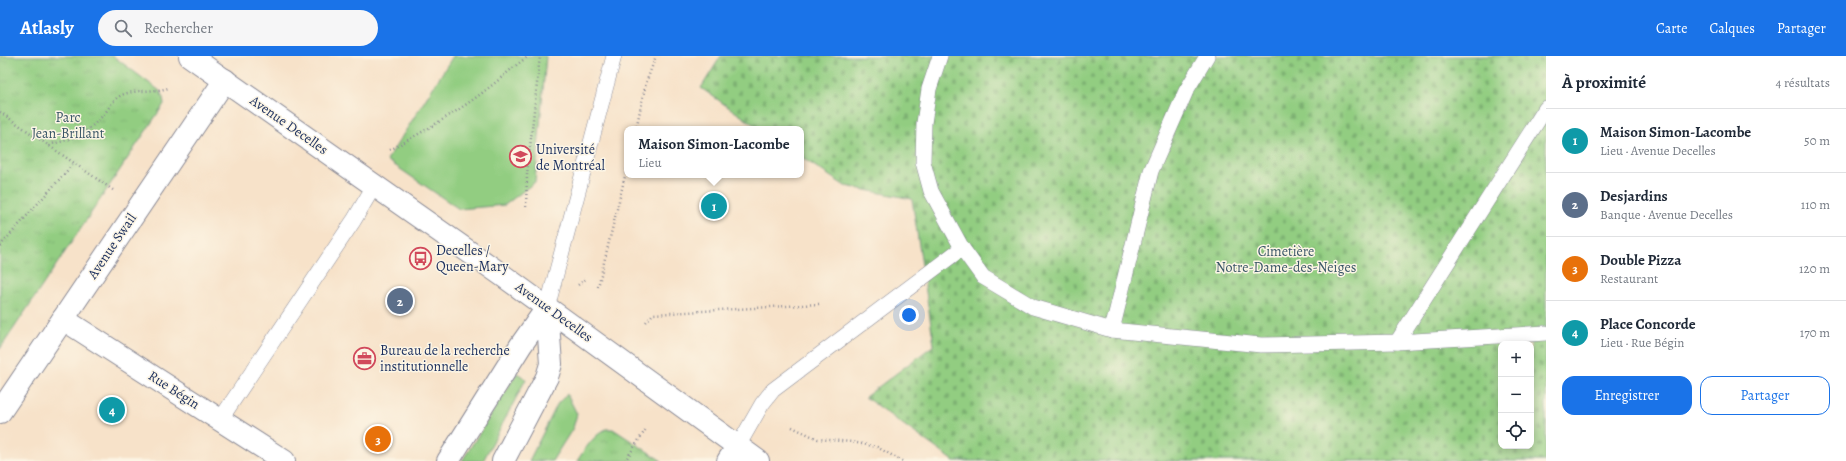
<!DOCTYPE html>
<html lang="fr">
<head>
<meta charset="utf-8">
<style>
	body { margin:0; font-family:Alegreya,serif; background:#f6f6f7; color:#1f2937 }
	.controls { position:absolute; right:12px; bottom:12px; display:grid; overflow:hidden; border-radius:8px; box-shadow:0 2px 10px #0003 }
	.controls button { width:36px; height:36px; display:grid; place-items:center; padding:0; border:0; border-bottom:1px solid #e0e1e3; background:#fff; color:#1f2937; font:20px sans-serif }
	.you { position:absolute; left:909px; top:259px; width:14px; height:14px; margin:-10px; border:3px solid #fff; border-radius:50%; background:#1a73e8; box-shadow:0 0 0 6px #1a73e833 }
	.badge { display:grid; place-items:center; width:26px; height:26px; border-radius:50%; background:#1a73e8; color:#fff; font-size:13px; font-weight:700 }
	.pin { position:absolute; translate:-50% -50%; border:2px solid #fff; box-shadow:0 1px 4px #0006 }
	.popup { position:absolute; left:624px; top:70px; width:180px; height:52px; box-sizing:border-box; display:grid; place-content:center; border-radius:8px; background:#fff; filter:drop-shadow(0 1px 3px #0005); font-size:13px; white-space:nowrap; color:#747a83 }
	.popup b { font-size:15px; color:#1f2937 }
	.popup::after { content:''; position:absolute; left:50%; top:100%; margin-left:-8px; border:8px solid transparent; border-top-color:#fff }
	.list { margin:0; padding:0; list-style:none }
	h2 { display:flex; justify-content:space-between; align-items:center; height:52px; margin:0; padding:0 16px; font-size:17px }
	h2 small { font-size:13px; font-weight:400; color:#747a83 }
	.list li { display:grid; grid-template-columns:26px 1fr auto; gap:12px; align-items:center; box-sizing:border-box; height:64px; padding:0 16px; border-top:1px solid #e0e1e3 }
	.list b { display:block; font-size:15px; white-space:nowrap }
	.list p { margin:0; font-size:13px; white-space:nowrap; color:#747a83 }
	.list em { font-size:13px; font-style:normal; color:#747a83 }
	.actions { display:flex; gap:8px; padding:12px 16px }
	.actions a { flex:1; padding:9px 0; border:1px solid #1a73e8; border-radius:12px; text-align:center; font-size:14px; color:#1a73e8 }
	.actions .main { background:#1a73e8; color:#fff }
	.icon { flex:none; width:22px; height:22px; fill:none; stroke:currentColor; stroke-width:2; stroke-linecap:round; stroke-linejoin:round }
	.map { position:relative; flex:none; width:1546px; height:405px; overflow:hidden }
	header { display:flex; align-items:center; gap:24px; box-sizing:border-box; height:56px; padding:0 20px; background:#1a73e8; color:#fff }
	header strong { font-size:19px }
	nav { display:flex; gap:22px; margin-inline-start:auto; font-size:14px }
	.search { width:280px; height:36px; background:#f6f6f7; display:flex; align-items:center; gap:10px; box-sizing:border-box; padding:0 14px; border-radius:22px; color:#747a83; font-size:15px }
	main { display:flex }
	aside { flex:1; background:#fff }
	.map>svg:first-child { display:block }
	.green { fill:#92cd81; stroke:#567e70 }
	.cemetery { fill:url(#cemetery-stones); stroke:#567e70; fill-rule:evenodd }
	.park { fill:url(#park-tufts); stroke:#567e70 }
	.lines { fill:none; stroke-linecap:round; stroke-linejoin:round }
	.service-casing { stroke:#898894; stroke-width:16 }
	.minor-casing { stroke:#898894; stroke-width:24 }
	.tertiary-casing { stroke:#898894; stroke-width:24 }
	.path { stroke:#898894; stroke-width:2.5; stroke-dasharray:1 3; stroke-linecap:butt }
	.service { stroke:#fff; stroke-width:15 }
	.minor { stroke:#fff; stroke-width:22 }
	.tertiary { stroke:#fff; stroke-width:22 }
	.labels { text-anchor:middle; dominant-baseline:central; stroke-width:3; stroke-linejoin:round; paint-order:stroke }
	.park-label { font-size:14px; fill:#395667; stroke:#fcf5e5 }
	.street-label { font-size:14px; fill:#1b2f5e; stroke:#fcf5e5 }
	.poi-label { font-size:14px; fill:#1b2f5e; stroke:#fcf5e5; text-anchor:start }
</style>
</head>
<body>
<header>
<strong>Atlasly</strong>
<div class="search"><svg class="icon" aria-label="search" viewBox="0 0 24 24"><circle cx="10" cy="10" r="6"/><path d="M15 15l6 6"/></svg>Rechercher</div>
<nav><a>Carte</a><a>Calques</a><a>Partager</a></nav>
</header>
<main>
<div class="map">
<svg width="1546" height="405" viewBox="0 0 1546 405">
	<defs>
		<pattern id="cemetery-stones" width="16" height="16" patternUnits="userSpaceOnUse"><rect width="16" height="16" fill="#92cd81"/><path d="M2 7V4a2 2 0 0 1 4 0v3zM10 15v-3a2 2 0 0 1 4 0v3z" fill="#7db072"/></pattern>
		<pattern id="park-tufts" width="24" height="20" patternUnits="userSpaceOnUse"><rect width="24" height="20" fill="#92cd81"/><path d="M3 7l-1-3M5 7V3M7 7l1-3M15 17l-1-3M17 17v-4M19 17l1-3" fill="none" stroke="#7db072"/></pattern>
	</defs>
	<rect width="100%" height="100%" fill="#fcf5e5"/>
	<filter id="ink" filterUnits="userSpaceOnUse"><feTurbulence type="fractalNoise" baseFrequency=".025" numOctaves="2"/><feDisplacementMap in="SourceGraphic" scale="8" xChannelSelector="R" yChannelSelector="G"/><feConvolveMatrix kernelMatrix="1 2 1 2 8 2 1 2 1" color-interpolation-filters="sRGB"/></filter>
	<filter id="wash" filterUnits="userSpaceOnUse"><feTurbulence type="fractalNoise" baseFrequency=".012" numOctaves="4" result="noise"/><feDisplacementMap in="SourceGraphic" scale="16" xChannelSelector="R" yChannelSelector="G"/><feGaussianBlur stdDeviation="0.9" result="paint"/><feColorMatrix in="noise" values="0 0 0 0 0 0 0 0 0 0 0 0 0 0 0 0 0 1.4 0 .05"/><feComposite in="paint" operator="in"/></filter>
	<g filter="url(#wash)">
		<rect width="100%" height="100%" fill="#f7e2c9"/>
		<g class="green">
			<polygon points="453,0 546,0 535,126 505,149 459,153 387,104"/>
			<polygon points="517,317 526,323 483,405 462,405"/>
			<polygon points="567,338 577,358 573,372 552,405 529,405 558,347"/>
		</g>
		<path class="cemetery" d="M 721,0 L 1546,0 L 1546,405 L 954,405 L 865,341 L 934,289 L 912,143 L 845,130 L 801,101 L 801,73 L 760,73 L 701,32 ZM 1501,288 L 1531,288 L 1531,390 L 1501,390 Z"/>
		<g class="park">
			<polygon points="0,0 113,0 160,35 163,42 164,48 0,293"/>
			<path d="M 606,373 L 613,373 L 662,405 L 577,405 C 585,393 593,380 606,373 Z"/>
		</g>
	</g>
	<g filter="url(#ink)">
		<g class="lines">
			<defs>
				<g id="service">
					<polyline points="940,0 929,33 924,67 923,106 931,135 962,192 983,221 1033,251 1112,274 1261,289 1397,286 1546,277"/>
					<polyline points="547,252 614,0"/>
					<polyline points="1112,274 1151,115 1186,35 1207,0"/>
					<polyline points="1397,286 1546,52"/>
					<polyline points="220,364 354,164 374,130"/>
					<polyline points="738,390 762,348 773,334 962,192"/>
				</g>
				<g id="minor">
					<polyline points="63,263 284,405"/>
					<polyline points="0,356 225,24"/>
					<polyline points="728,405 738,390"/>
				</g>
				<g id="tertiary">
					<polyline points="190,0 502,219 758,405"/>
					<polyline points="448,405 521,289 547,252"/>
					<polyline points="503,405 547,321 551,308 547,252"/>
				</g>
			</defs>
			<use href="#service" class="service-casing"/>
			<use href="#minor" class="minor-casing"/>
			<use href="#tertiary" class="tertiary-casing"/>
			<g class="path">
				<polyline points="0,56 48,89"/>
				<polyline points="636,73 646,27 656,0"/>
				<path d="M 390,94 C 424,75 460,55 491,30 C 504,20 515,9 529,0"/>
				<path d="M 113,134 L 48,89 C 77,82 85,79 105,57 C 109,52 112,46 117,42 C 129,32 153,37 168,32"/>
				<polyline points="526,151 527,119 540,0"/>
				<polyline points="0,190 74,107"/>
				<polyline points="578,229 587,222"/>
				<polyline points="598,231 627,112"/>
				<polyline points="646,266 653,258 820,248"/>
				<polyline points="792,371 818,383 852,386 877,391 902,405"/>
				<polyline points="625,405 646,373"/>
			</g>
			<use href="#service" class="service"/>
			<use href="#minor" class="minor"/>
			<use href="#tertiary" class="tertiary"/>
		</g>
	</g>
	<defs>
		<symbol id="university-ring" viewBox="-11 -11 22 22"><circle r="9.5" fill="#fcf5e5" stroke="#d1495b" stroke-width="1.5"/><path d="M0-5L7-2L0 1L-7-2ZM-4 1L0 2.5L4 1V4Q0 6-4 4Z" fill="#d1495b"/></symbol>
		<symbol id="bus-ring" viewBox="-11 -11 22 22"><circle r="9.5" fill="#fcf5e5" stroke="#d1495b" stroke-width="1.5"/><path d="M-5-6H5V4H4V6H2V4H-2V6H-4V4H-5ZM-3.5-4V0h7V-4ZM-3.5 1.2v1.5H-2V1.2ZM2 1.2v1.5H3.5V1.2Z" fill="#d1495b"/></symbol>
		<symbol id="office-ring" viewBox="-11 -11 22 22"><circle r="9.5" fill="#fcf5e5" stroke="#d1495b" stroke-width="1.5"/><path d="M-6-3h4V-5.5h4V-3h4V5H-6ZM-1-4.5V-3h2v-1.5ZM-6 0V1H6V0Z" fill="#d1495b"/></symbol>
	</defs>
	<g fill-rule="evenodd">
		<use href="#university-ring" x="508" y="88" width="25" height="25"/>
		<use href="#bus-ring" x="408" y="190" width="25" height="25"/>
		<use href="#office-ring" x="352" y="290" width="25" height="25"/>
	</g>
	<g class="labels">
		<g class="park-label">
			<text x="68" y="61">Parc<tspan x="68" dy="16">Jean-Brillant</tspan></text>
			<text x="1286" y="195">Cimetière<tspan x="1286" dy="16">Notre-Dame-des-Neiges</tspan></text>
		</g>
		<g class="street-label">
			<text transform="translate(289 69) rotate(35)">Avenue Decelles</text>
			<text transform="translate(112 190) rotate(-56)">Avenue Swail</text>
			<text transform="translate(554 256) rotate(36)">Avenue Decelles</text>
			<text transform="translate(174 334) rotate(33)">Rue Bégin</text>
		</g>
		<g class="poi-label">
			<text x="536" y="93">Université<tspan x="536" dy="16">de Montréal</tspan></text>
			<text x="436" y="194">Decelles /<tspan x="436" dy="16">Queen-Mary</tspan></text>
			<text x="380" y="294">Bureau de la recherche<tspan x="380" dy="16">institutionnelle</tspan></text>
		</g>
	</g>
</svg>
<div class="controls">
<button>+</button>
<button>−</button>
<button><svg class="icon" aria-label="locate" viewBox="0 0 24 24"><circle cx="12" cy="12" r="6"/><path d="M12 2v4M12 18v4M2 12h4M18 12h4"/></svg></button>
</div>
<div class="you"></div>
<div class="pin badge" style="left:714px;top:150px;background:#0f9aa8">1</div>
<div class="popup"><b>Maison Simon-Lacombe</b>Lieu</div>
<div class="pin badge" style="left:400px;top:245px;background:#5c6f8a">2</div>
<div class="pin badge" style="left:378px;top:383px;background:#e8710a">3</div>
<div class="pin badge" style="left:112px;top:354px;background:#0f9aa8">4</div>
</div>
<aside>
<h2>À proximité<small>4 résultats</small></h2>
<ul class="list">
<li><span class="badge" style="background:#0f9aa8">1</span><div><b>Maison Simon-Lacombe</b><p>Lieu · Avenue Decelles</p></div><em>50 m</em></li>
<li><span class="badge" style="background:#5c6f8a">2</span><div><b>Desjardins</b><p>Banque · Avenue Decelles</p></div><em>110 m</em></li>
<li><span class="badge" style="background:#e8710a">3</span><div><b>Double Pizza</b><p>Restaurant</p></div><em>120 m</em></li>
<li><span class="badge" style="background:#0f9aa8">4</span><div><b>Place Concorde</b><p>Lieu · Rue Bégin</p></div><em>170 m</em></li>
</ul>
<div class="actions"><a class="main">Enregistrer</a><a>Partager</a></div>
</aside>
</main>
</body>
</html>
